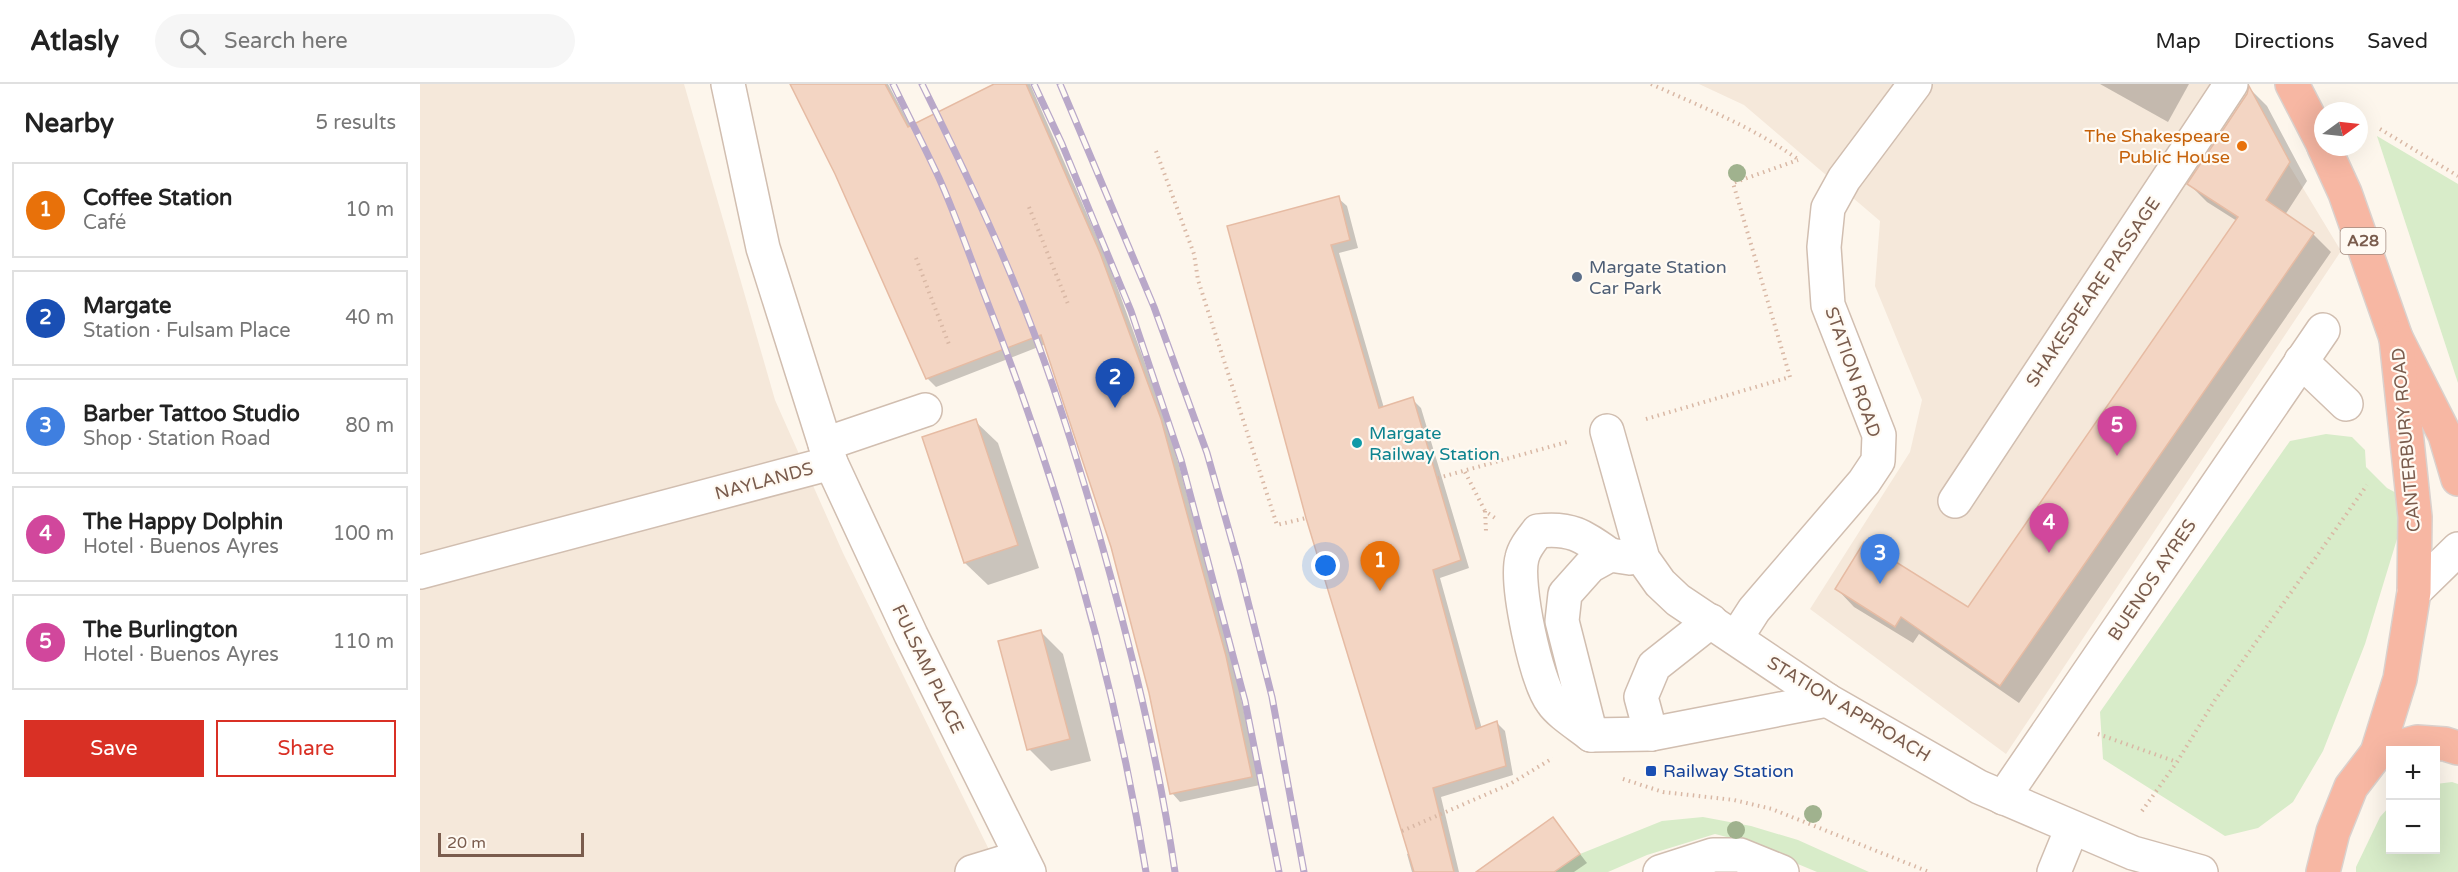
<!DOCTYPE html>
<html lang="en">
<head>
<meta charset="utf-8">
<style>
	body { margin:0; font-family:"Varela Round",sans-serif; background:#f6f6f6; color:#222 }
	.controls { position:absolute; right:18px; bottom:18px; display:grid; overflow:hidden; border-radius:0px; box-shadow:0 6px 24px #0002 }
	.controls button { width:54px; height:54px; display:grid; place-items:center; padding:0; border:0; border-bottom:2px solid #e0e0e0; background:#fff; color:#222; font:30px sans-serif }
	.compass { position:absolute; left:1894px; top:18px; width:54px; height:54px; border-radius:50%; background:#fff; box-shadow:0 6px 24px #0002; rotate:75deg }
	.scale { position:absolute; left:18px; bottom:15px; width:146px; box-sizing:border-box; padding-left:6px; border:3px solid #7a5c4d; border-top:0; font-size:16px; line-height:21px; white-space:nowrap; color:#7a5c4d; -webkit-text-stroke:4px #fffaf3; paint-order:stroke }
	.you { position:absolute; left:906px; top:482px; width:21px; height:21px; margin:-15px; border:4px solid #fff; border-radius:50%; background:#1a73e8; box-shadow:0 0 0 9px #1a73e833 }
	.badge { display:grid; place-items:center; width:39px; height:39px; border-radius:50%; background:#d93025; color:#fff; font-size:20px; font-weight:700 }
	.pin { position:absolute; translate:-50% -50px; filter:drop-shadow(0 2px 3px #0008) }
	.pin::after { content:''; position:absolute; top:32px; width:21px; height:18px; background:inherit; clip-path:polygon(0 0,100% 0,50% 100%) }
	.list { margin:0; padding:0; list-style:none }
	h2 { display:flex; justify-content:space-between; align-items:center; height:78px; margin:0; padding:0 24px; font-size:26px }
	h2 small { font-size:20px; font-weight:400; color:#767676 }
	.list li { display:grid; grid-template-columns:39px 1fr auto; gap:18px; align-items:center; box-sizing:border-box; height:96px; margin:0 12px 12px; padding:0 12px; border:2px solid #e0e0e0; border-radius:0px }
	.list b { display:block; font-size:22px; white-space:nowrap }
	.list p { margin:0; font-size:20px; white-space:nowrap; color:#767676 }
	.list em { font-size:20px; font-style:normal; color:#767676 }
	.actions { display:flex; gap:12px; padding:18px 24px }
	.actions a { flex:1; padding:14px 0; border:2px solid #d93025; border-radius:0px; text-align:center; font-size:21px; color:#d93025 }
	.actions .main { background:#d93025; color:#fff }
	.icon { flex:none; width:33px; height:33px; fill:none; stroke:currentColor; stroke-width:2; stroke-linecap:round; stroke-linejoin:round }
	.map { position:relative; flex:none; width:2038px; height:788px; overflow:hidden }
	header { display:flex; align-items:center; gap:36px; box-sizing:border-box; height:84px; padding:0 30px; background:#fff; border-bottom:2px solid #e0e0e0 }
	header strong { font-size:28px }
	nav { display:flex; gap:33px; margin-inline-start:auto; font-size:21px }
	.search { width:420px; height:54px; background:#f6f6f6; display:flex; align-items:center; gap:15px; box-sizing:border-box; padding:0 21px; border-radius:33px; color:#767676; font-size:22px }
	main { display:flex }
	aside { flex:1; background:#fff }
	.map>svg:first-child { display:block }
	.residential { fill:#f5e8da }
	.green { fill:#d8ecc9 }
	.shadow { fill:#0003 }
	.building { fill:#f3d5c3; stroke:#e6bba3; stroke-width:1.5 }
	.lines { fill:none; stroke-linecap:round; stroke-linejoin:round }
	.minor-casing { stroke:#d1beb0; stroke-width:36 }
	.highway-casing { stroke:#dad1cd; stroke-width:36 }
	.path { stroke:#d9b8a5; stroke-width:4; stroke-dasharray:1.5 4.5; stroke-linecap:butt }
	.minor { stroke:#fff; stroke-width:33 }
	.highway { stroke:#f7b7a3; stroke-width:33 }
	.rail-casing { stroke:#b9a8c9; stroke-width:7 }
	.rail { stroke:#fffaf3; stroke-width:4.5; stroke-dasharray:14; stroke-linecap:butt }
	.tree { fill:#a0b28e }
	.food-dot { fill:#e8710a; stroke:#fffaf3; stroke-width:2 }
	.service-dot { fill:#5c6f8a; stroke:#fffaf3; stroke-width:2 }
	.culture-dot { fill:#0f9aa8; stroke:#fffaf3; stroke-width:2 }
	.transit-dot { fill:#1a4fb4; stroke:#fffaf3; stroke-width:2 }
	.labels { text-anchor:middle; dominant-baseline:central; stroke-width:4.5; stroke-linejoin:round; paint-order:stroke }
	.shield { fill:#fffaf3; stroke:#a28b7f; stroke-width:1.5 }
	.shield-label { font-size:16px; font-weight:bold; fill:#7a5c4d }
	.food-label { font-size:18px; fill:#c56008; stroke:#fffaf3; text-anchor:end }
	.service-label { font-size:18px; fill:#4e5e75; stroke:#fffaf3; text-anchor:start }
	.street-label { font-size:18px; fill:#7a5c4d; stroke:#fffaf3 }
	.culture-label { font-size:18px; fill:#0d838f; stroke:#fffaf3; text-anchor:start }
	.transit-label { font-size:18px; fill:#164399; stroke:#fffaf3; text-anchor:start }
</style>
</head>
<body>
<header>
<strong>Atlasly</strong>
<div class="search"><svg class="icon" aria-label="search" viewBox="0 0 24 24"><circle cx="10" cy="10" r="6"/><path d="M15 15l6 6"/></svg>Search here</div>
<nav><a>Map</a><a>Directions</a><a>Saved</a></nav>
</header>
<main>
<aside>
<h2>Nearby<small>5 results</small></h2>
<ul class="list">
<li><span class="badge" style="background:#e8710a">1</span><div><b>Coffee Station</b><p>Café</p></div><em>10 m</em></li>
<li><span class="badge" style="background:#1a4fb4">2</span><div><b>Margate</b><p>Station · Fulsam Place</p></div><em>40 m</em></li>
<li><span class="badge" style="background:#3f7fe0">3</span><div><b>Barber Tattoo Studio</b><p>Shop · Station Road</p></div><em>80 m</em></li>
<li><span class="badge" style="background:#d1479c">4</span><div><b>The Happy Dolphin</b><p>Hotel · Buenos Ayres</p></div><em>100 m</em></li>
<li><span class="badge" style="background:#d1479c">5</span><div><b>The Burlington</b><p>Hotel · Buenos Ayres</p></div><em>110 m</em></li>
</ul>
<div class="actions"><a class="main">Save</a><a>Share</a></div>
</aside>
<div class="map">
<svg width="2038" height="788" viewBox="0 0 2038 788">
	<rect width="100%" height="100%" fill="#fdf6ec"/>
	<g class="residential">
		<polygon points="0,0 264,0 355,316 423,469 580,788 0,788"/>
		<polygon points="1279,0 1820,0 1921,167 1586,670 1390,525 1490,368 1502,316 1455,202 1460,137 1324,21"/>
	</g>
	<g class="green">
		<polygon points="1957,52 2038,100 2038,299"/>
		<polygon points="1906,350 1932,353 1945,366 1946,383 1967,404 1980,411 1977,455 1945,560 1903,667 1873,718 1838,744 1805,752 1683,675 1680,628 1870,357"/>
		<polygon points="2032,698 2038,700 2038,788 1936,788 1936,783 1960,733 1970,722 1970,766 2016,766 2016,700"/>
		<polygon points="1283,733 1331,742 1378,756 1449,788 1397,788 1323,757 1295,750 1227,771 1188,788 1135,788 1160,770 1242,737"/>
	</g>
	<g class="shadow">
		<polygon points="372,0 468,0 491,43 577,0 610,0 688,178 749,345 814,582 840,701 760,718 752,709 730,608 692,462 626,260 516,303 508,295 417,89"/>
		<polygon points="1680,0 1769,0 1748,38"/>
		<polygon points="1830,5 1847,22 1887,97 1865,131 1893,150 1911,168 1599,619 1499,550 1493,559 1434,523 1417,505 1549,525 1817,137 1787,118 1769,100"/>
		<polygon points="918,114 927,122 938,164 919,169 964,324 992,315 1001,324 1049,484 1020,494 1062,645 1077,639 1085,647 1093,691 1021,713 1039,788 992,788 987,770 990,769 809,143"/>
		<polygon points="555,337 578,359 619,484 568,501 545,479 504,354"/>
		<polygon points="621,548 643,570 671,677 631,687 609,665"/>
		<polygon points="1133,735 1167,779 1154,788 1058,788"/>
	</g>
	<g class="building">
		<polygon points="370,0 465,0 488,43 574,0 606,0 680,169 741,335 806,572 832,693 750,710 729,609 691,463 621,251 506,295 415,90"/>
		<polygon points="1829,2 1870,78 1846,116 1894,149 1580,602 1481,533 1475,543 1415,505 1444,458 1548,523 1818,133 1767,100 1827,10"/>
		<polygon points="919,112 930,156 911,161 959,324 993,313 1041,476 1013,486 1056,645 1077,637 1086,682 1013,704 1034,788 994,788 886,434 807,142"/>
		<polygon points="556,335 598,461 544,479 502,353"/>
		<polygon points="621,546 650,655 607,666 578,557"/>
		<polygon points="1133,733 1160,770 1134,788 1056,788"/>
	</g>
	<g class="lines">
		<defs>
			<g id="minor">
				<polyline points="308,0 343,164 411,379 491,551 609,788"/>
				<polyline points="1881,277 1926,320"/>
				<polyline points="1187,347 1223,475 1240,499 1258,516 1407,616 1559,703 1713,769 1781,788"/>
				<polyline points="405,360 505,326"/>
				<polyline points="1535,417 1811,0"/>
				<path d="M 1190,471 C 1163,452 1151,443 1118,447 C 1112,455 1104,464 1102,474 C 1095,499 1116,597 1132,618 C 1139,629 1160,642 1171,651 L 1231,650 L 1407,616"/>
				<polyline points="0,488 411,379"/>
				<polyline points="1994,508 2038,465"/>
				<polyline points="1316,554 1334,526 1444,398 1458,377 1459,351 1408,221 1404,163 1408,124 1424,95 1495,0"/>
				<polyline points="1231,650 1221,613 1234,582 1291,537"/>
				<polyline points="1171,651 1142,537 1145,510 1170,482 1190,471 1210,474"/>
				<polyline points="1583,714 1903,246"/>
				<polyline points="552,788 601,773"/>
				<polyline points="1240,788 1293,771 1320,771 1362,788"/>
				<polyline points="1634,788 1652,744"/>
			</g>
			<g id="highway">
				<polyline points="1872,0 1903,60"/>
				<polyline points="1904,63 1925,109 1976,254 2025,351 2038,395"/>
				<polyline points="1957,669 1980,595 1994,508 1995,433 1976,254"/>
				<polyline points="1903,788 1913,748 1931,703 1957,669 1997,658 2025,660 2038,664"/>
			</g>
		</defs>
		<use href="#minor" class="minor-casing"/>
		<use href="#highway" class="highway-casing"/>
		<g class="path">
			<path d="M 1231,0 C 1282,23 1333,43 1379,76"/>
			<polyline points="1960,45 2038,92"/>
			<polyline points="736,67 774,170 778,196 857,441 886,434"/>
			<polyline points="609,123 648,220"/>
			<polyline points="496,174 530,263"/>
			<polyline points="1226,335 1370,293 1313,99 1378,76"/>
			<polyline points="1045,388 1065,427 1075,434"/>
			<polyline points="1018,394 1147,358"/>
			<polyline points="1065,427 1066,447"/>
			<polyline points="1678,650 1757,678"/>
			<polyline points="1203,695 1243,708 1314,716 1352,725 1509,788"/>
			<polyline points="1722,727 1757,678 1795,616 1947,401"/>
			<polyline points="982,747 1090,700 1133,674"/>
		</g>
		<use href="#minor" class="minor"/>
		<use href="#highway" class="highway"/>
		<defs>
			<g id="rail">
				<path d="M 473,0 C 488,31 504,62 519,94 C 536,132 550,173 565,212 C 638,398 694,591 726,788"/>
				<path d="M 502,0 C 538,73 574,147 604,223 C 633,296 656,372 678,447 C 710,560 738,672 755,788"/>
				<polyline points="614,0 642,60 711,227 761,376 825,617 859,788"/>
				<polyline points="640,0 734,223 787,369 819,482 852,613 884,788"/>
			</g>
		</defs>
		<use href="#rail" class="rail-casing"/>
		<use href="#rail" class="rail"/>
	</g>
	<g class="tree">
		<circle cx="1317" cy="89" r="9"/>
		<circle cx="1393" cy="730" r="9"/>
		<circle cx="1316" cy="746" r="9"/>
	</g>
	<circle class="food-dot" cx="1822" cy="62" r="6"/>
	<circle class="service-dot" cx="1157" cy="193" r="6"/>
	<circle class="culture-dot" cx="937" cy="359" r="6"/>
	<rect class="transit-dot" x="1225" y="681" width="12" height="12" rx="3"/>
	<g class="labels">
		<rect class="shield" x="1920.5" y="144" width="45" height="26" rx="4.5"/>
		<g class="shield-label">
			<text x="1943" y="157">A28</text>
		</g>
		<g class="food-label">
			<text x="1810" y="52">The Shakespeare<tspan x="1810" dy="21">Public House</tspan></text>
		</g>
		<g class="service-label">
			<text x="1169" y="183">Margate Station<tspan x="1169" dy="21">Car Park</tspan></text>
		</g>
		<g class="street-label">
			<text transform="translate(1673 208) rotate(-56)">SHAKESPEARE PASSAGE</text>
			<text transform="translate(1433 288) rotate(71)">STATION ROAD</text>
			<text transform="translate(1986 356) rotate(-95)">CANTERBURY ROAD</text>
			<text transform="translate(344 397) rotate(-15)">NAYLANDS</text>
			<text transform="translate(1732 496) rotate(-56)">BUENOS AYRES</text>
			<text transform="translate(508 585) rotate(64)">FULSAM PLACE</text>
			<text transform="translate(1429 625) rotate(31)">STATION APPROACH</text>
		</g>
		<g class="culture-label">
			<text x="949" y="349">Margate<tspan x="949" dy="21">Railway Station</tspan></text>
		</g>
		<g class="transit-label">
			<text x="1243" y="687">Railway Station</text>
		</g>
	</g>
</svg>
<div class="controls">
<button>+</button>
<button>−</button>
</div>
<svg class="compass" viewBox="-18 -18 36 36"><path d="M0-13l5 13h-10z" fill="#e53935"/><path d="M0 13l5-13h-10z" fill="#767676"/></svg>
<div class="scale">20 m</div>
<div class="you"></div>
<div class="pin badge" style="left:960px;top:507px;background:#e8710a">1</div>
<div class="pin badge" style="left:695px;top:324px;background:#1a4fb4">2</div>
<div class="pin badge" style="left:1460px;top:500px;background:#3f7fe0">3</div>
<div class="pin badge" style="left:1629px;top:469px;background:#d1479c">4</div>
<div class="pin badge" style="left:1697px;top:372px;background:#d1479c">5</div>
</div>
</main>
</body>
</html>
